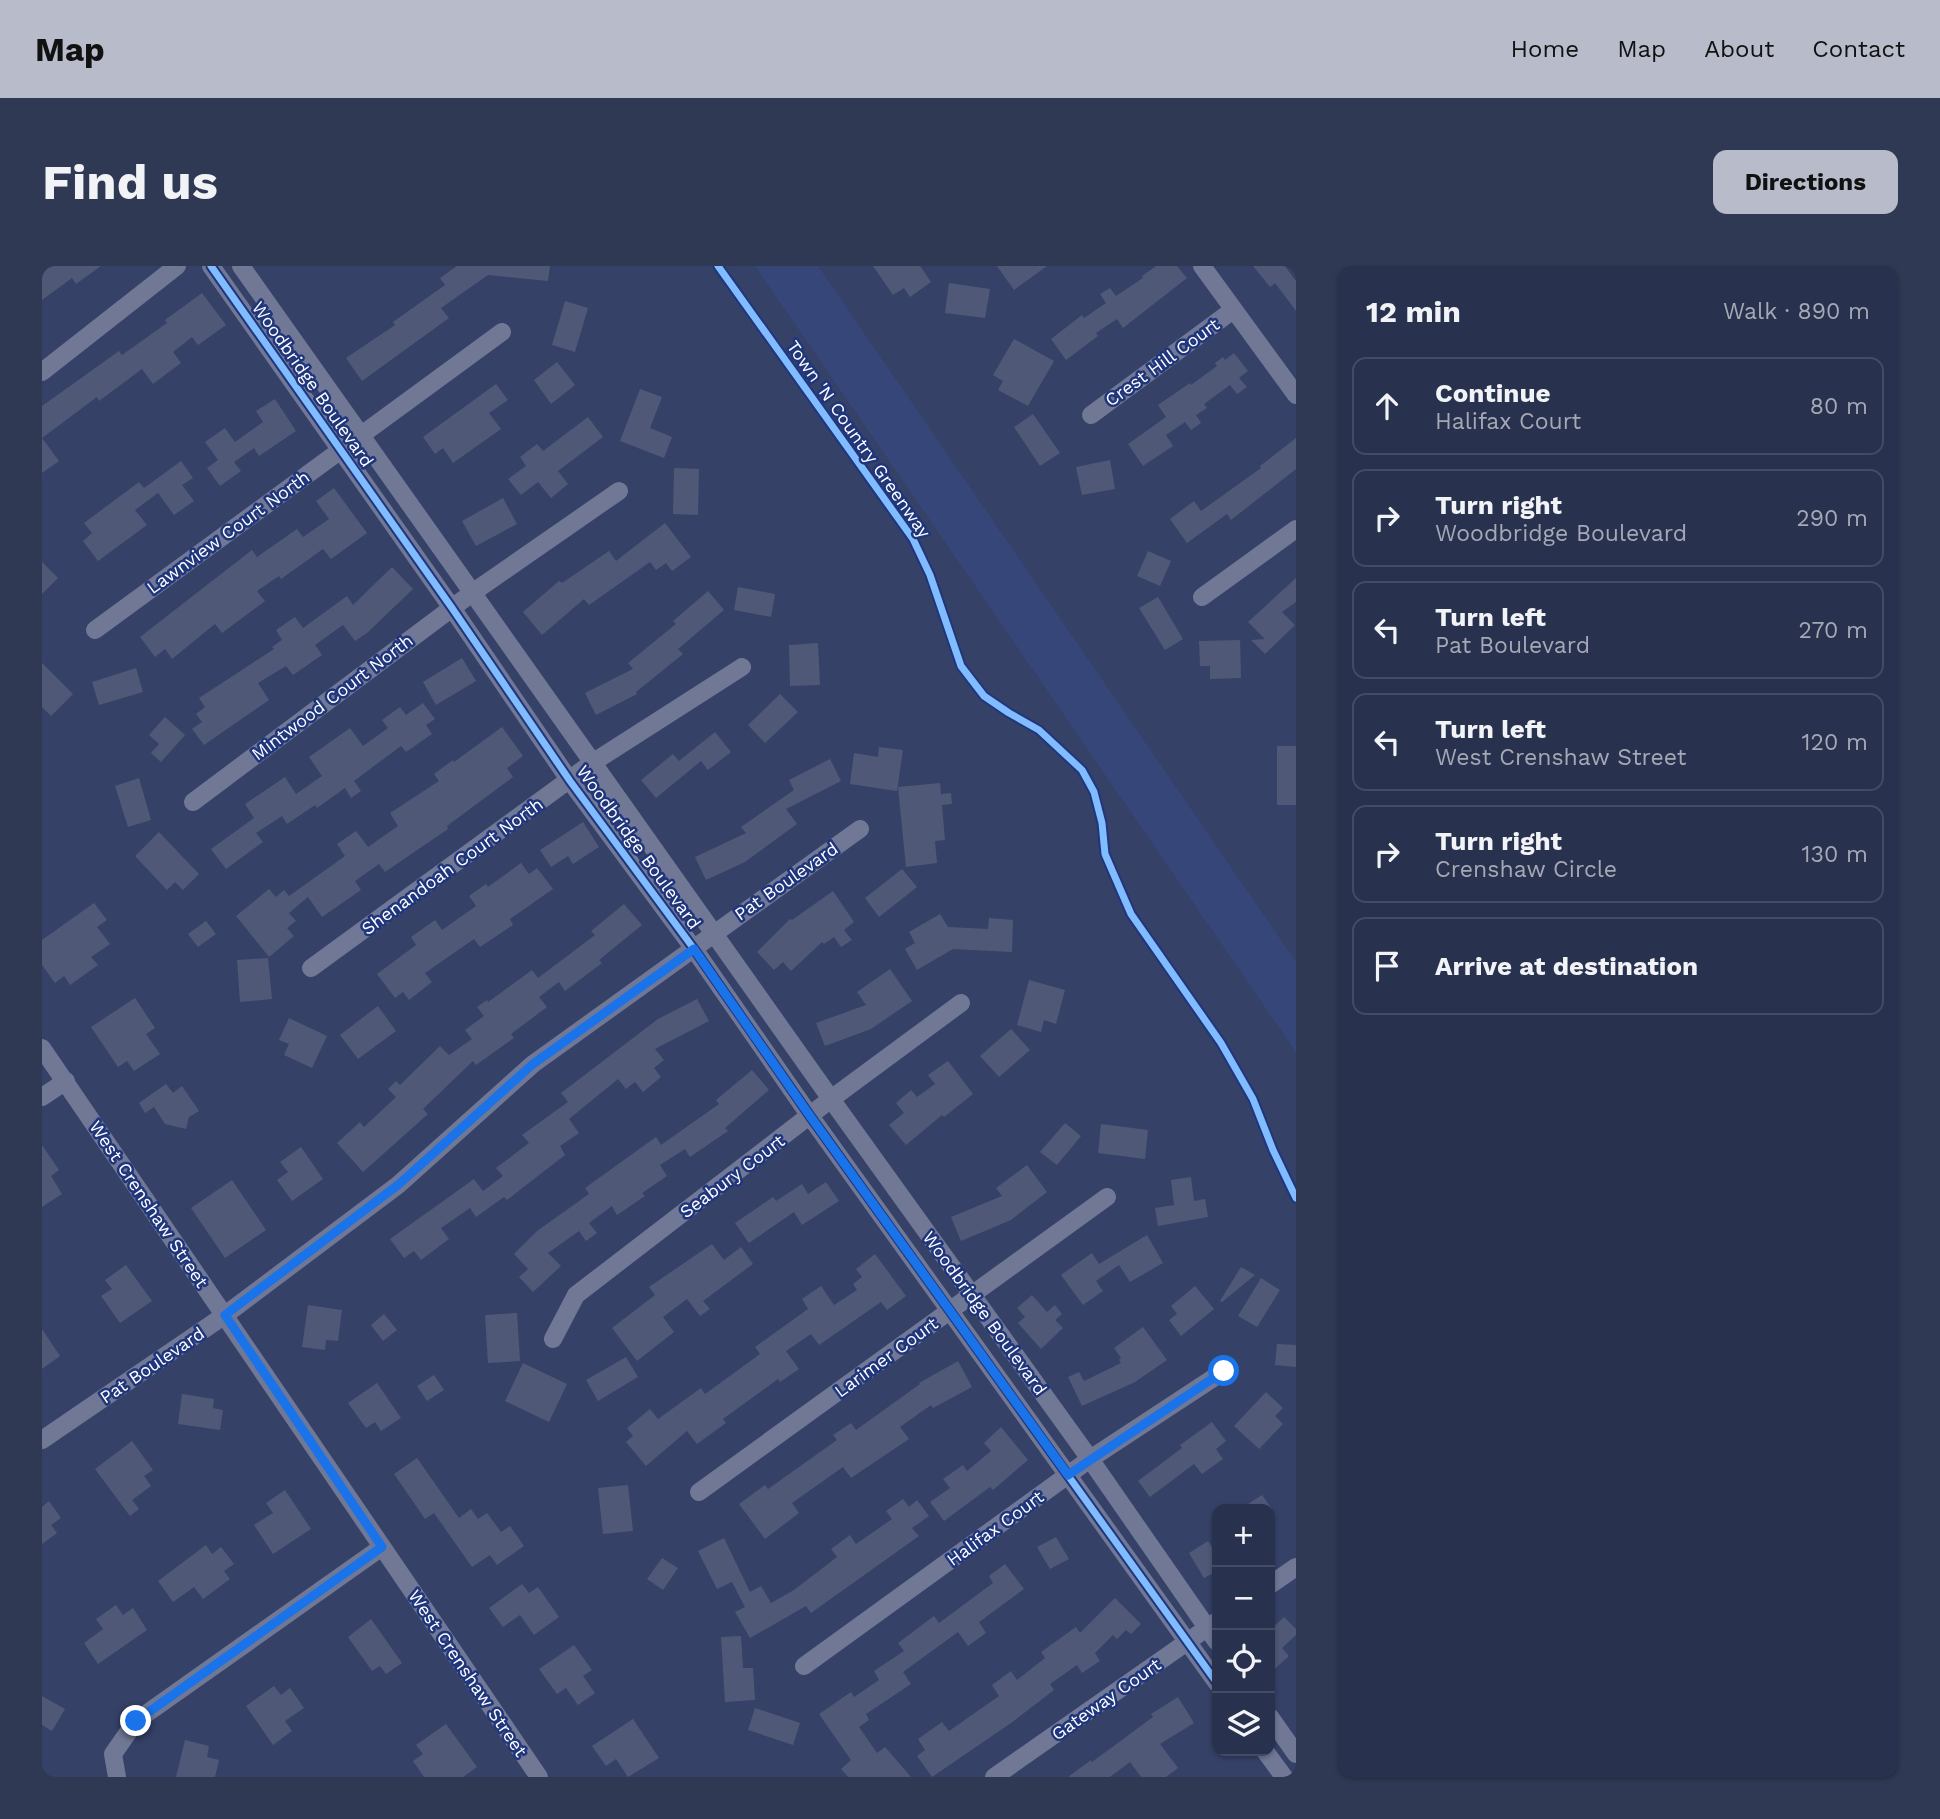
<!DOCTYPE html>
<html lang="en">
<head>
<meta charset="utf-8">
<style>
	body { margin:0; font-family:"Work Sans",sans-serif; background:#303954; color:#f1f3f6 }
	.controls { position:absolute; right:21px; bottom:21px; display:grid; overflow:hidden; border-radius:14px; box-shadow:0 2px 5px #0004 }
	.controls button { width:63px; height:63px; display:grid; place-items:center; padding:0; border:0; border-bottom:2px solid #444c65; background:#28314d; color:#f1f3f6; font:35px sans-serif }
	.stop { position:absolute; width:21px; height:21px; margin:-16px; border:5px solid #1a73e8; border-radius:50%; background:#fff }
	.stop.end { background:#1a73e8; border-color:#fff; box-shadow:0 2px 7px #0008 }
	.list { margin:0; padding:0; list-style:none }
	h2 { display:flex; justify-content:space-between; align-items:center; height:91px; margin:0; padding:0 28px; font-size:30px }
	h2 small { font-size:23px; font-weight:400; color:#a5a9b6 }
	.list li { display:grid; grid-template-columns:46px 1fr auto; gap:21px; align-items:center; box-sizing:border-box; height:98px; margin:0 14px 14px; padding:0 14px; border:2px solid #444c65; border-radius:14px }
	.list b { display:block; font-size:26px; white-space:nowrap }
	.list p { margin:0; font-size:23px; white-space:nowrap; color:#a5a9b6 }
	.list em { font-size:23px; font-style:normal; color:#a5a9b6 }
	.icon { flex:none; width:38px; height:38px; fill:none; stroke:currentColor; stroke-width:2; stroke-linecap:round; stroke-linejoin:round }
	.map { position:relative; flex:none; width:1254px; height:1511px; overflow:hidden; border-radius:14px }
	header { display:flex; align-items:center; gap:42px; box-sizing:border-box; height:98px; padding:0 35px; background:#b8bcca; color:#111 }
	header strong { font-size:33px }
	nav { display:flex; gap:38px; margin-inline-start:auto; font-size:24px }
	.intro { display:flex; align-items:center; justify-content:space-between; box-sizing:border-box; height:168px; padding:0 42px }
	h1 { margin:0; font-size:49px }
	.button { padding:18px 32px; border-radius:14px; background:#b8bcca; color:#111; font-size:24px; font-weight:700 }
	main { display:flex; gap:42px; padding:0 42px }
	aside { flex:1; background:#28314d; border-radius:14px; box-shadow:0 2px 5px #0004 }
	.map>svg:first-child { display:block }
	.water { fill:#374679 }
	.building { fill:#4f5977 }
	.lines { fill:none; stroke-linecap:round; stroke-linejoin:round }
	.minor { stroke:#707896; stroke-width:18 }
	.cycleway-casing { stroke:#20367c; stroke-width:11 }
	.cycleway { stroke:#80bcff; stroke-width:7 }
	.route { stroke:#1a73e8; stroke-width:9 }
	.labels { text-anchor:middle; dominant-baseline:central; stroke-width:5; stroke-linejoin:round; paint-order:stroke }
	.street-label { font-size:18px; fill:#fff; stroke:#20367c }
</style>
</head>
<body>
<header>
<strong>Map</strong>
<nav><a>Home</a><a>Map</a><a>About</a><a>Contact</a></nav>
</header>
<div class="intro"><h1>Find us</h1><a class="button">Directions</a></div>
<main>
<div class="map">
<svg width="1254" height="1511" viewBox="0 0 1254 1511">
	<rect width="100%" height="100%" fill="#354167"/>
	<polygon class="water" points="713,0 776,0 1254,696 1254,786"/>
	<g class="building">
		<polygon points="0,0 59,0 34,18 30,12 0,34"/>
		<polygon points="415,0 508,0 506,15 446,9 399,42 407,52 320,115 304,92 353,59 351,56 403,19 398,12"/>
		<polygon points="831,0 878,0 889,16 868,31 862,22 851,29"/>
		<polygon points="955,0 1005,0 972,24"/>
		<polygon points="1114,0 1135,0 1145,12 1081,62 1075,53 1054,67 1056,70 1024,94 1009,73 1040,49 1042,52 1064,37 1058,28 1068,22 1074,30 1101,12 1100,10"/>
		<polygon points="1211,0 1243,0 1254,15 1254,45 1233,17 1228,21"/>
		<polygon points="907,17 948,23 943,52 903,47"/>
		<polygon points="160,27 184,59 156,79 150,71 131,86 139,97 111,118 100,103 57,135 55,131 0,172 17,195 0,207 0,140 77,85 80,89 125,57 123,54"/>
		<polygon points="523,35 546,42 533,86 510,79"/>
		<polygon points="972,73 1012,95 986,140 956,124 961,115 951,109"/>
		<polygon points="1192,87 1206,105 1197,112 1205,121 1195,128 1188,119 1162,138 1165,142 1154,149 1159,157 1149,164 1143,156 1124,169 1131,180 1101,200 1086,178 1124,151 1116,139 1148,117 1149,119 1175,100 1173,97 1181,91 1183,94"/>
		<polygon points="515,96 533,119 509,138 492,114"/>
		<polygon points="454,118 466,134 447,147 459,163 411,197 401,182 393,188 381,171"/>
		<polygon points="598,123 620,131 608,162 630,171 622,192 578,175"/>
		<polygon points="233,133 254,165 217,190 212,182 192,196 199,205 178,220 165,202 176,194 163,176 183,162 193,176 221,156 214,145"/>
		<polygon points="991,148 1018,187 998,200 972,161"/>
		<polygon points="546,151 561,171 516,205 526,218 509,232 496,216 479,229 466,213 484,200 478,191 495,178 501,185"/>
		<polygon points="1254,172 1254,203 1189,254 1185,248 1145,277 1128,253 1152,235 1159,245 1219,202 1218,200"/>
		<polygon points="1068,194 1073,223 1040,229 1034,201"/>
		<polygon points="139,195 151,212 140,219 152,235 132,249 116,227 93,244 105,259 56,295 41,275 50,267 42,257 97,216 102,222"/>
		<polygon points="632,202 657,203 656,249 631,248"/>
		<polygon points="292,222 325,267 289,293 281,283 239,313 237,310 215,325 223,335 180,367 173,358 130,393 123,383 113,391 98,371 210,284 215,291 255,263 261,271 287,253 274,235"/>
		<polygon points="461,232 475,258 434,280 420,255"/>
		<polygon points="623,257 649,291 630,305 624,297 614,304 608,296 547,339 542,333 500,369 481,346 517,315 520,317 567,285 574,295"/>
		<polygon points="1106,285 1129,295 1118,320 1095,310"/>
		<polygon points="0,296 16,312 0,328"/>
		<polygon points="350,301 371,323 325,367 313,375 301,359 273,379 280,389 251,409 244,400 216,417 227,434 162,479 150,463 160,456 154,448 163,441 157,432 232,383 230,381 240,374 234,364 253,351 261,362 305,330 311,339"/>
		<polygon points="1254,312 1254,336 1240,346 1253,359 1223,388 1209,374 1223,373 1206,356"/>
		<polygon points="696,321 733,328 729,351 692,344"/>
		<polygon points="666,325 682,344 636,383 641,388 594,426 595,428 554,449 543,427 591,403 586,397 634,358 631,355"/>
		<polygon points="1116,331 1141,373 1123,384 1097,342"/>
		<polygon points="1198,374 1199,412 1168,413 1168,400 1158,400 1157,375"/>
		<polygon points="776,377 778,419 748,420 747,379"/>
		<polygon points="420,392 434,415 394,439 381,416"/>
		<polygon points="0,397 31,428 9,450 0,441"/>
		<polygon points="94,402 101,426 57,439 50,416"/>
		<polygon points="738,428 756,446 723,477 706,459"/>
		<polygon points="381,437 393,453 384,459 390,468 364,486 359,480 312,515 319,525 309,532 303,522 275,542 273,539 245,558 240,550 214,567 221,576 184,603 169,583 212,552 203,538 243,511 254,528 280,510 267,491 308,462 321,480 346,462 340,454 358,441 364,449"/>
		<polygon points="123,451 143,469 119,496 109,487 117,478 107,469"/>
		<polygon points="460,461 481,490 465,502 471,511 405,560 406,563 343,606 337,598 313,615 319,624 280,651 266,631 247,647 254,655 245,662 252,670 227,691 194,650 227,623 234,631 242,624 247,630 303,590 295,578 314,565 326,581 356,560 348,547 397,515 392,508 411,494 412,496"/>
		<polygon points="673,466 689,486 666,504 659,495 614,532 599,514 631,488 637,495"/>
		<rect x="1235" y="480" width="19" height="59"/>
		<polygon points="837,481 861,484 855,525 808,518 812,487 836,491"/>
		<polygon points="788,493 799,515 744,543 755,558 703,596 664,614 653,591 704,567 699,561 752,524 747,514"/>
		<polygon points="97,512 109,554 86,561 73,520"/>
		<polygon points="898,517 899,528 909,527 910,538 900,539 903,574 893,575 895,597 864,601 856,521"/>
		<polygon points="541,556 557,581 531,598 526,590 509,601 498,584"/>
		<polygon points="117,566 157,608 141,624 133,616 125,624 93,590"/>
		<polygon points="479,597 487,608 495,602 511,623 468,653 471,659 438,681 432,673 383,707 390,716 367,734 361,726 353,732 335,708 374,679 369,671 393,654 400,664 434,640 427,630 444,618 446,621"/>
		<polygon points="860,603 875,621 837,651 823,632"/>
		<polygon points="791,625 812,656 802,664 810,674 799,681 792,671 782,678 780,676 749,705 741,696 732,704 715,686 748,653 750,654"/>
		<polygon points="52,637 65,654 55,661 68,678 49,691 56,699 28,719 22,710 13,717 0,699 0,674"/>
		<polygon points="582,638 600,659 557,694 560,697 523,725 517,716 497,731 505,741 469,768 472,772 434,799 431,795 381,843 386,848 321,906 295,877 318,856 322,861 354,831 346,823 354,815 358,819 398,780 407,789 430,773 423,764 442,750 435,741 445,734 446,736 490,704 496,712 553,669 549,665"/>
		<polygon points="898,648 906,661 946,663 947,652 971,654 970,686 911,683 875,704 863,683 873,677 867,666"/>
		<polygon points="164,655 174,668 156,681 146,668"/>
		<polygon points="226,692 230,733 198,736 195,694"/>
		<polygon points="848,703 870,735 829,763 783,780 774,757 824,739 815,726"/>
		<polygon points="987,714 1023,724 1014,758 1002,754 999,766 975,759"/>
		<polygon points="93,732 113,762 104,768 118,788 92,805 85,795 76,801 49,761"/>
		<polygon points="655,733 667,755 613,783 622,794 612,802 619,811 601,826 593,816 584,823 576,813 527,853 537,867 518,880 523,889 465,934 462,931 434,951 428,942 399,962 407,973 379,994 372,985 362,992 348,973 432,913 441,925 461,910 454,902 487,877 480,869 526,836 519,827 616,753"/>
		<polygon points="336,740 354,765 316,793 298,769"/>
		<polygon points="247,752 285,770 270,802 242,789 247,778 237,774"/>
		<polygon points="969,763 988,784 957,811 938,790"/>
		<polygon points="906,795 931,828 902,851 900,849 864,879 847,859 862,847 854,837 869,824 875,831 893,818 886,809"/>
		<polygon points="710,804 727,824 683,862 686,865 648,891 643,883 618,899 625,910 600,927 603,930 575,949 570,940 547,957 555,967 544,975 537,965 506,987 519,1000 491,1026 477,1011 486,1003 472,988 495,965 547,928 543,922 614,871 619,879 677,838 674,834"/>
		<polygon points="124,818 131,827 140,820 157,845 147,851 144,863 123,858 112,841 103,847 97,837"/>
		<polygon points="1023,857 1039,870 1015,899 998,886"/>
		<polygon points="1059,858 1106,864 1103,893 1056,887"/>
		<polygon points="0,879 17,904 9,910 20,928 0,941"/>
		<polygon points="259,881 281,913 250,935 235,914 246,906 238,896"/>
		<polygon points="985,899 1005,926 969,954 919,975 909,951 960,930 954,922"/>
		<polygon points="1149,911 1152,935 1163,933 1166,951 1116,960 1113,942 1132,939 1129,914"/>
		<polygon points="190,914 224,964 183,992 149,942"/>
		<polygon points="784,916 797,935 760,959 752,946 707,977 693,957 731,931 734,935 760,918 766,928"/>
		<polygon points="1105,969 1121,997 1088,1016 1077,999 1054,1015 1061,1025 1041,1039 1019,1009 1050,987 1057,998"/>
		<polygon points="670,978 682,994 699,981 711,998 661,1035 668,1043 658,1050 645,1033 621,1051 632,1066 595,1095 570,1062 613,1029 607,1021"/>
		<polygon points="833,988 864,1030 845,1044 839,1036 777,1079 769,1068 744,1085 757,1103 738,1116 736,1113 681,1153 684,1157 655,1178 645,1165 604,1200 584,1176 591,1170 585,1162 608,1143 616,1153 659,1122 663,1128 718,1088 713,1081 766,1043 760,1033 779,1020 792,1039 815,1024 811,1018 820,1011 814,1003"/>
		<polygon points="84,999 110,1035 78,1057 59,1030 70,1023 63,1014"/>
		<polygon points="1199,1001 1213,1009 1180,1036 1178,1035"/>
		<polygon points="1219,1012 1238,1024 1215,1061 1196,1050"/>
		<polygon points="1153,1020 1172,1043 1139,1070 1127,1054 1135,1048 1129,1040"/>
		<polygon points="990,1029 1005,1046 1013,1039 1020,1048 1013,1054 1021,1062 999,1083 976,1057 983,1051 975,1042"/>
		<polygon points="266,1039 300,1044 296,1075 284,1074 283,1084 260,1081"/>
		<polygon points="475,1047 478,1095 446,1097 443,1049"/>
		<polygon points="342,1048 355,1064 341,1075 329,1059"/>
		<polygon points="1101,1061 1125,1094 1093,1116 1040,1140 1026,1111 1037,1106 1042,1115 1079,1097 1077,1094 1079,1092 1072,1082"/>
		<polygon points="0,1063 18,1090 0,1103"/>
		<polygon points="1235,1078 1254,1079 1254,1101 1233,1099"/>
		<polygon points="584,1091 596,1111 556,1135 544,1114"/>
		<polygon points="916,1095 930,1121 891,1142 889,1139 858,1161 867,1173 809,1212 801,1201 750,1237 757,1247 723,1273 697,1238 723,1219 726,1223 795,1174 791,1169 809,1157 814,1164 878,1118 877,1117"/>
		<polygon points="481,1097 525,1118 507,1156 463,1135"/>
		<polygon points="392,1109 402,1124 385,1135 375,1120"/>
		<polygon points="335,1117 359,1152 339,1165 333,1156 324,1162 306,1137"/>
		<polygon points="1224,1126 1241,1142 1233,1150 1241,1158 1217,1183 1192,1160"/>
		<polygon points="140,1128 172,1133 171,1142 181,1144 178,1164 136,1158"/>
		<polygon points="1170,1156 1184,1175 1174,1183 1181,1193 1160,1208 1152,1198 1108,1231 1096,1215 1140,1182 1138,1179"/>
		<polygon points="959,1161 986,1194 951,1224 948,1221 902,1255 888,1236 908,1222 901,1213 921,1199 925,1205 949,1185 942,1177"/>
		<polygon points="90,1175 111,1204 102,1210 109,1220 90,1234 97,1243 88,1250 53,1203"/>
		<polygon points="375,1192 417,1252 429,1243 436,1253 445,1247 459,1266 468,1260 482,1280 455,1299 448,1289 430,1301 392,1247 383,1253 352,1208"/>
		<polygon points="586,1219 591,1265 561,1268 556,1222"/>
		<polygon points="243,1224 269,1263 231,1288 212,1259 231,1247 224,1237"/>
		<polygon points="1220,1229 1230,1243 1198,1243"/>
		<polygon points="861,1233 867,1241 875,1234 887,1250 870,1262 877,1270 769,1347 764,1340 708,1372 693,1346 703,1341 690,1316 675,1323 656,1285 682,1272 708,1326 719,1320 729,1337 752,1324 795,1291 789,1283 808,1269 814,1278 850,1253 844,1245"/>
		<polygon points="7,1235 19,1252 9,1259 15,1267 0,1278 0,1241"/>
		<polygon points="1014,1271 1027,1293 1008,1303 995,1281"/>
		<polygon points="1166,1275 1171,1283 1175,1281 1175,1305 1162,1312 1147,1287"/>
		<polygon points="164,1279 170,1288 179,1281 192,1298 182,1305 188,1313 161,1333 152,1321 131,1336 116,1315"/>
		<polygon points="620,1292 636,1302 621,1324 605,1313"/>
		<polygon points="963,1298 982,1323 937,1356 944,1367 926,1380 916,1366 861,1406 869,1418 824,1448 827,1454 817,1461 835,1487 843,1481 869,1511 806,1511 799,1503 809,1494 777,1448 809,1426 812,1431 837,1414 832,1405 862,1385 856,1377 892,1350 897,1357 951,1317 947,1310"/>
		<polygon points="480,1318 487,1327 496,1321 517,1351 492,1369 478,1349 461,1361 447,1342"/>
		<polygon points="1073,1332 1099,1358 1089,1368 1084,1364 1075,1373 1071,1369 1053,1387 1058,1395 1040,1407 1035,1399 1008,1418 1012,1424 969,1457 890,1511 875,1490 883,1484 876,1473 900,1456 907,1465 957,1430 950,1419 969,1405 975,1414 1003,1392 999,1386 1034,1361 1038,1367"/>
		<polygon points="74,1339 81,1349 91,1342 105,1364 56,1398 42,1377 61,1363 54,1353"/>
		<polygon points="1242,1351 1254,1363 1254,1369 1240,1382 1247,1390 1228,1407 1228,1364"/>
		<polygon points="329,1353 360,1397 344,1408 338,1400 330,1405 306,1371"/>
		<polygon points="699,1370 701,1402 711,1402 713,1434 683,1436 679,1371"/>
		<polygon points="532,1379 550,1404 541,1410 553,1427 536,1439 524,1422 515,1428 497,1403"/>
		<polygon points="232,1420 239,1429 248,1422 262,1442 243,1455 250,1465 231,1479 204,1440"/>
		<polygon points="0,1430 23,1443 10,1465 0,1459"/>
		<polygon points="1136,1431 1152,1457 1118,1478 1136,1502 1124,1511 1099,1511 1088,1496 1068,1511 1026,1511 1049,1494 1050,1496 1111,1451 1109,1448"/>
		<polygon points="713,1442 758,1457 751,1479 706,1464"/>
		<polygon points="591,1453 617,1492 586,1511 574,1493 564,1500 550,1480"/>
		<polygon points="404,1458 435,1501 421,1511 382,1511 371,1495 381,1488 374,1479"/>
		<polygon points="143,1474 167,1480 165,1491 177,1494 173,1511 134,1511"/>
	</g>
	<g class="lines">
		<g class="minor">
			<polyline points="169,0 410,342 528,515 652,683 768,850 1175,1417"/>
			<polyline points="199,0 789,833 1048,1193 1175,1376"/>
			<polyline points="1160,0 1254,129"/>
			<polyline points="0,106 135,0"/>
			<polyline points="1049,149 1191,44"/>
			<polyline points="1160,331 1254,263"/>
			<polyline points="53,364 460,66"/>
			<polyline points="151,536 430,327 577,225"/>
			<polyline points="269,702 550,497 700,401"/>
			<polyline points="0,782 497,1511"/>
			<polyline points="0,831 24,815"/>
			<polyline points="511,1073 534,1029 789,833 919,737"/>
			<polyline points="0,1174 183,1049 356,919 491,798 818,563"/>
			<polyline points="657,1226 1065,931"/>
			<polyline points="1228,1319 1254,1301"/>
			<polyline points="762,1400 1048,1193 1182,1105"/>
			<polyline points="1228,1451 1254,1488"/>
			<polyline points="1223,1485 1242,1511"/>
			<polyline points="75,1511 71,1488 94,1455 340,1281"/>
			<polyline points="952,1511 1175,1355"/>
		</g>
		<defs>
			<g id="cycleway">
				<polyline points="169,0 410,342 528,515 652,683 768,850 1175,1417"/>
				<polyline points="676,0 871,273 888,309 919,400 942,430 967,447 997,464 1040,504 1052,526 1060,557 1063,588 1089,648 1179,777 1211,833 1231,884 1254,932"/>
			</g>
		</defs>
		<use href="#cycleway" class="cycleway-casing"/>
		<use href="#cycleway" class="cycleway"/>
	</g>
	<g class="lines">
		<polyline class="route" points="94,1455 340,1281 183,1049 356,919 491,798 652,683 768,850 1026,1209 1182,1105"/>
	</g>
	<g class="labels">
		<g class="street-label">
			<text transform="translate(1120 96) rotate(-36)">Crest Hill Court</text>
			<text transform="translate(271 118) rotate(55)">Woodbridge Boulevard</text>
			<text transform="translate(817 173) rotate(55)">Town 'N Country Greenway</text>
			<text transform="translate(186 266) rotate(-36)">Lawnview Court North</text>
			<text transform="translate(290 431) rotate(-37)">Mintwood Court North</text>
			<text transform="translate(597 581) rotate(54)">Woodbridge Boulevard</text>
			<text transform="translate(410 600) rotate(-36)">Shenandoah Court North</text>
			<text transform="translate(744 615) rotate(-35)">Pat Boulevard</text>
			<text transform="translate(690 910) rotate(-37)">Seabury Court</text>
			<text transform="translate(107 938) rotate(56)">West Crenshaw Street</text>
			<text transform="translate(943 1047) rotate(54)">Woodbridge Boulevard</text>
			<text transform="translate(844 1091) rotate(-36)">Larimer Court</text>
			<text transform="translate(110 1099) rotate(-34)">Pat Boulevard</text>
			<text transform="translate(953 1262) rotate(-36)">Halifax Court</text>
			<text transform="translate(426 1407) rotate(56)">West Crenshaw Street</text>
			<text transform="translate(1064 1433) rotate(-35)">Gateway Court</text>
		</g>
	</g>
</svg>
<div class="controls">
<button>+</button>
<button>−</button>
<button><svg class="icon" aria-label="locate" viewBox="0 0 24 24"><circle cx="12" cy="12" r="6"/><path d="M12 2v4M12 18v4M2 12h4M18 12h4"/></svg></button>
<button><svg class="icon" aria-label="layers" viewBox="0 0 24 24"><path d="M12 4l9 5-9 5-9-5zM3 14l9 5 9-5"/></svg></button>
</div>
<div class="stop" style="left:1182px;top:1105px"></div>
<div class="stop end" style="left:94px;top:1455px"></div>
</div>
<aside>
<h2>12 min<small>Walk · 890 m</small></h2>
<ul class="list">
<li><svg class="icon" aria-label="ahead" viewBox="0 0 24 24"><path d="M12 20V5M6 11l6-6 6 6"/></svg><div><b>Continue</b><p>Halifax Court</p></div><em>80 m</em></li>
<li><svg class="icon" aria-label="right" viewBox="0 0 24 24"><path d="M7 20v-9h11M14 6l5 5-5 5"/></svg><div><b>Turn right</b><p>Woodbridge Boulevard</p></div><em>290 m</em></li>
<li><svg class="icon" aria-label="left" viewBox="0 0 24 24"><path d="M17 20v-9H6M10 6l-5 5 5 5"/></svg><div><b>Turn left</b><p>Pat Boulevard</p></div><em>270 m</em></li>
<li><svg class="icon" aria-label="left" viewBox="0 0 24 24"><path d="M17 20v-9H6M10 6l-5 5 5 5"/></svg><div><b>Turn left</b><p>West Crenshaw Street</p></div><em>120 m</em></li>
<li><svg class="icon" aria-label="right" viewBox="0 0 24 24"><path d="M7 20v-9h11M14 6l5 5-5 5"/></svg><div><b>Turn right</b><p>Crenshaw Circle</p></div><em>130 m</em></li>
<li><svg class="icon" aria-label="arrive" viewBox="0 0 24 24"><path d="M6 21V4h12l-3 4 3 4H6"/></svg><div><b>Arrive at destination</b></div></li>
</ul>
</aside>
</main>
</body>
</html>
